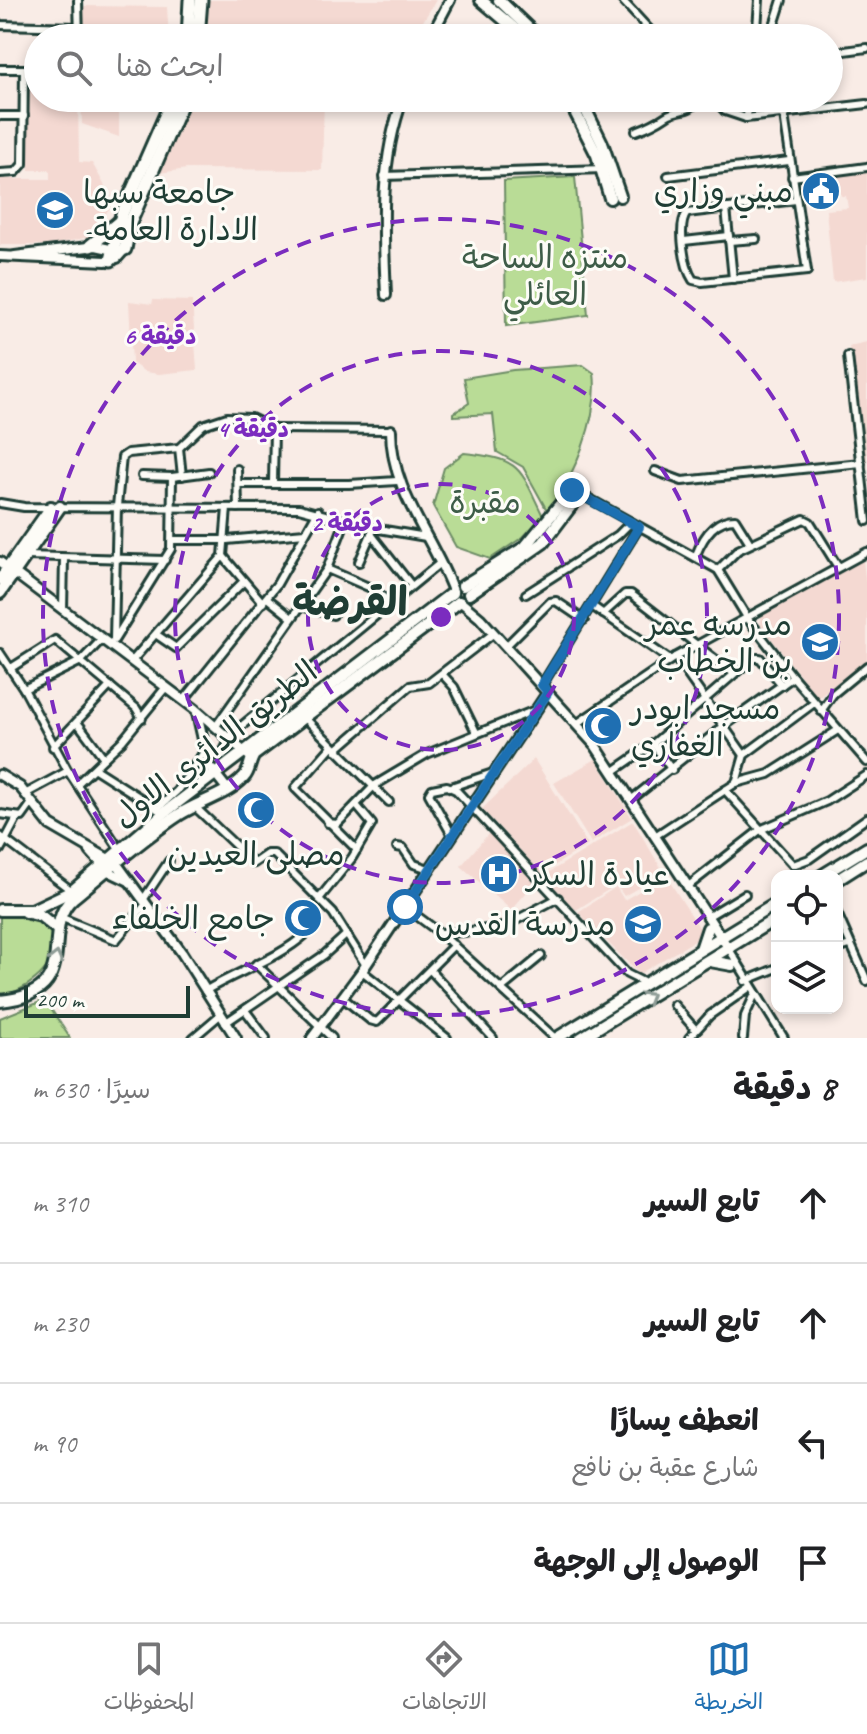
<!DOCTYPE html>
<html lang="ar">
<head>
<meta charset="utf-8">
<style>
	body { margin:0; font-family:Caveat,"Playpen Sans Arabic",sans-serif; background:#f6f6f6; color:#202124; direction:rtl }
	.controls { position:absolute; right:24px; bottom:24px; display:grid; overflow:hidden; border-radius:16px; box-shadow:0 4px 12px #0003 }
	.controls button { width:72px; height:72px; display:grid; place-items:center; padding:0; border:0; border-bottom:2px solid #e0e0e0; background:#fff; color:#202124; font:40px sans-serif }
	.scale { position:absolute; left:24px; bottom:20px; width:166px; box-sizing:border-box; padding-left:8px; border:4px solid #1f3d34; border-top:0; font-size:22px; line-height:28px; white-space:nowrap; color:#1f3d34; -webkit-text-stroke:6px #fdfcf7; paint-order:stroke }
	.stop { position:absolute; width:24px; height:24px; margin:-18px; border:6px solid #1f6fb2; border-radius:50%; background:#fff }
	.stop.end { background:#1f6fb2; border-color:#fff; box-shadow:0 2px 8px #0008 }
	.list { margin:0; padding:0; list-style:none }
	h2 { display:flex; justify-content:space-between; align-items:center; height:104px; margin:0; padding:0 32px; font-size:34px }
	h2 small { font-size:26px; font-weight:400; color:#757577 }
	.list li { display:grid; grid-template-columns:52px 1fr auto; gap:24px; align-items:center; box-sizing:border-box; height:120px; padding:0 32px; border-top:2px solid #e0e0e0 }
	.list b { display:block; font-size:30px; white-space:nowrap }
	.list p { margin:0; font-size:26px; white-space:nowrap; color:#757577 }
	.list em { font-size:26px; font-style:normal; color:#757577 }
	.icon { flex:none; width:44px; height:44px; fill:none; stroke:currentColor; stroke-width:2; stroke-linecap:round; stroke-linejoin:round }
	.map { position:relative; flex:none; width:867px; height:1038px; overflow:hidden; direction:ltr }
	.search { position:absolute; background:#fff; box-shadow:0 4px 12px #0003; left:24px; right:24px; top:24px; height:88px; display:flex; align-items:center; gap:20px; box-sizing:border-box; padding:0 28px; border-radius:44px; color:#757577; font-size:30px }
	.sheet { height:584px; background:#fff }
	nav { display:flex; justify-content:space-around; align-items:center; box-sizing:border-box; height:112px; border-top:2px solid #e0e0e0; background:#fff; font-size:22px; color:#757577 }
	nav a { display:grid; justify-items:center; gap:4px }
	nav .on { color:#1f6fb2 }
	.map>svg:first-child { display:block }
	.built { fill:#f4d9d2 }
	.green { fill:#b9dc96; stroke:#6c8c65; stroke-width:2 }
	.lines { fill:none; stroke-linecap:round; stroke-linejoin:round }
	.minor-casing { stroke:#1f3d34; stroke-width:12 }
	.tertiary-casing { stroke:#1f3d34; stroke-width:14 }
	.primary-casing { stroke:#1f3d34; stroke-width:16 }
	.trunk-casing { stroke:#1f3d34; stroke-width:17 }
	.minor { stroke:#fdfcf7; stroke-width:6 }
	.tertiary { stroke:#fdfcf7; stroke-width:8 }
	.primary { stroke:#fdfcf7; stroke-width:10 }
	.trunk { stroke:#fdfcf7; stroke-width:11 }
	.oneway { stroke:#8e9c96 }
	.route { stroke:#1f6fb2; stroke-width:10 }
	.ring { fill:none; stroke:#7b2cbf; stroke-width:4; stroke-dasharray:14 10 }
	.labels { text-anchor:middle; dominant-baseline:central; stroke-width:6; stroke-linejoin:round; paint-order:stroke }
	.poi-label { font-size:32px; fill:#1f3d34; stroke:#fdfcf7; text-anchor:end }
	.park-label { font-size:32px; fill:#3e5d48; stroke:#fdfcf7 }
	.street-label { font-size:32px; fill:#1f3d34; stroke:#fdfcf7 }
	.district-label { font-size:40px; font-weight:bold; fill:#1f3d34; stroke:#fdfcf7 }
	.centre { fill:#7b2cbf; stroke:#fdfcf7; stroke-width:4 }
	.ring-label { font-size:24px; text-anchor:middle; font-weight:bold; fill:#7b2cbf; stroke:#fdfcf7; stroke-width:6; stroke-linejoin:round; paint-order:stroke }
</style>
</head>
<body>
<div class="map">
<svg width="867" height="1038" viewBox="0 0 867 1038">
	<rect width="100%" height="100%" fill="#f9ece6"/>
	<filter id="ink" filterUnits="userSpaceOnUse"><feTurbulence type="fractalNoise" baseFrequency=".0125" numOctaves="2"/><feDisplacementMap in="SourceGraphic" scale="16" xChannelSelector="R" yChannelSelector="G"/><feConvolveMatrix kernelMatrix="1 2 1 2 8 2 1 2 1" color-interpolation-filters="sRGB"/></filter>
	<g filter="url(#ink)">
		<g class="built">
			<polygon points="207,0 436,0 413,38 201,38"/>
			<polygon points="81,6 167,7 169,38 81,38"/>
			<polygon points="33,77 38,77 38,98 78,98 79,162 92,163 114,202 89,237 51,245 0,245 0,179 50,179 50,170 29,170 29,82"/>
			<polygon points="81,98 119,98 119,137 82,124"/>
			<polygon points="190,98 324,98 322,170 187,169 159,173"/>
			<polygon points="867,173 867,277 833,282 826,210 848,208 846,196 841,196 837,176"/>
			<polygon points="153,300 192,301 197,370 159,374 145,372 132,363 129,301 152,304"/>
			<polygon points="867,342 867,494 849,346"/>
			<polygon points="862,555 867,590 867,660 818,698 760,624 762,614"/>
			<polygon points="534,759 588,845 542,873 482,809"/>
			<polygon points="596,759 632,818 591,843 554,783"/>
			<polygon points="633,821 664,873 624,896 616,885 576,910 543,876"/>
			<polygon points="489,833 536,882 511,910 461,866"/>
			<polygon points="666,876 704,935 639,974 578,912 616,887 624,900"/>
		</g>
		<g class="green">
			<polygon points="575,177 588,315 506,326 504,181"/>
			<path d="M 583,365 L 594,373 C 600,419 573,475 549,514 L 523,467 L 497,452 L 493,414 L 454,416 L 454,413 L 469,403 L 464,378 L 513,370 Z"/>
			<path d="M 464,453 C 522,459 519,467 543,516 L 523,537 L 490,559 L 456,547 L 433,506 L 444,468 Z"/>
			<path d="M 0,913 C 13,915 34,915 44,924 C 77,952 28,993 0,996 Z"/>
			<polygon points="45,1000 70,1038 0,1038 0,1018"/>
		</g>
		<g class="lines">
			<defs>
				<g id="minor">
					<polyline points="78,0 79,38"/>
					<polyline points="622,0 657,38"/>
					<polyline points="759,0 757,29 770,35"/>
					<polyline points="0,25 79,27"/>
					<polyline points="770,38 782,0"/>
					<polyline points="829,53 867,48"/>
					<polyline points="0,69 38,69"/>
					<polyline points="713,98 725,111 746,118 867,104"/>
					<polyline points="784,115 807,271"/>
					<polyline points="0,116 24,116"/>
					<polyline points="746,118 752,98"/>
					<path d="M 636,131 C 647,127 656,123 666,116 C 679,107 689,115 699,98"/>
					<polyline points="0,173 16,172 23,164 24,69"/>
					<polyline points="384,176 604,169"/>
					<polyline points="668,176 789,161"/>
					<polyline points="792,177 867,167"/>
					<path d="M 796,200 L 687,213 C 677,225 684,267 693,280 L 702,282 L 807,271"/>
					<polyline points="726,208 733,279"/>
					<polyline points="684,241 729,236"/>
					<polyline points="729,241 756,239"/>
					<polyline points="848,356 867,521"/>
					<polyline points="274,429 391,430"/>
					<polyline points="179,448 182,476"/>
					<polyline points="237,469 238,508"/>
					<polyline points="655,471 682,481 861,463"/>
					<polyline points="142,476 172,477 209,472"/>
					<polyline points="238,484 349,484 397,481"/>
					<polyline points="579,493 718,570 748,619 793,677 867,762"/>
					<polyline points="0,503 24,507 299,508 373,528 426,537"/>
					<polyline points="371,534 411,585"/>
					<polyline points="173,540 227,540 305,533"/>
					<path d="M 696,555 C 703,537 714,519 735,519 L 750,543"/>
					<polyline points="26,556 165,560"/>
					<polyline points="223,556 263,603"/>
					<polyline points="359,562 372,532"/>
					<polyline points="327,569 373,589 391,603"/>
					<polyline points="718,570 738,550 804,519 810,522 838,567"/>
					<polyline points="526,594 618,535 631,522"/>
					<polyline points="267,598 292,618"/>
					<polyline points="301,606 333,615"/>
					<polyline points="592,606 670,660"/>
					<polyline points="63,610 64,558"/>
					<polyline points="603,614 625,594 631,594 733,673"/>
					<polyline points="157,635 176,648 244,581"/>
					<polyline points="115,639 171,549 172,477"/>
					<polyline points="114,640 117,506 122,457 128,453 179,448 203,425 227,417 251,418 274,429 273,483"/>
					<polyline points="506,646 550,602 556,601 584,620"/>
					<polyline points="0,653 24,689 68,771 120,850"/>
					<polyline points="675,657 744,755"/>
					<polyline points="132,661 223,556 227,508"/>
					<polyline points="11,668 55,640 136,708 142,718"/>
					<polyline points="442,674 454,687 476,732"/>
					<polyline points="542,685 639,527"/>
					<polyline points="24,689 81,661 102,639"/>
					<polyline points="184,700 277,584 318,511"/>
					<polyline points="821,711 833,694 867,666"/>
					<polyline points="305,718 389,802"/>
					<polyline points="77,722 104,758"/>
					<polyline points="578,723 675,657 867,552"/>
					<polyline points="216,726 327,569 346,519"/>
					<polyline points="228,737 440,563"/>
					<polyline points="653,744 672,770"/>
					<polyline points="332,746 295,788 357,850"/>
					<polyline points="53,747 110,686"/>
					<polyline points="336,750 410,686 429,683 494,633"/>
					<polyline points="95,769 164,813"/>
					<polyline points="614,771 653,744 753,658 760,658 782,685"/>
					<polyline points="736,783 744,755 814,703"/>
					<polyline points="77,784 122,741 166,687"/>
					<polyline points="451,787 493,773"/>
					<polyline points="725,790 793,865 809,859 867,818"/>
					<polyline points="25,794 68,771"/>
					<polyline points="632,799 724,726 793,677"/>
					<polyline points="194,806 254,863 267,854 274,854 333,913 365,964"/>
					<polyline points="157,809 177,791 206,749"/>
					<polyline points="0,814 22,817 32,803"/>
					<polyline points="328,823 337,824 375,785 427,754 535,710"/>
					<polyline points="452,835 429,794 432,789 447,786 456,790 627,974 645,983"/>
					<polyline points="0,836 72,891"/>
					<polyline points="655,836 736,783 769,774 838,730"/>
					<polyline points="397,847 403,848 414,864 429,869"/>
					<polyline points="0,850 17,818"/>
					<polyline points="687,887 760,830 827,801 867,775"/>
					<polyline points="319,899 352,858 372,824 356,805"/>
					<polyline points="143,900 169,861"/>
					<polyline points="405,907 440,933 463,932 503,927 558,898"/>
					<polyline points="837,913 867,981"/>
					<polyline points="60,917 116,940 146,904"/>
					<polyline points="707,917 745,894"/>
					<polyline points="440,933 555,1038"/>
					<polyline points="729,949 784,1038"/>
					<polyline points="837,949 850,945"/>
					<polyline points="256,964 332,1038"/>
					<polyline points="362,971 447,1038"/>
					<polyline points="431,971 493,1038"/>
					<polyline points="745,981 777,968"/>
					<polyline points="502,988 541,956"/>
					<path d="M 205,991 C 240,970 277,960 307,933"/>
					<polyline points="343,998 370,1020 377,1022 454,945"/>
					<polyline points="674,1005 695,1029"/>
					<polyline points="245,1010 266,1038"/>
					<polyline points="225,1023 324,955 346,935"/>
					<polyline points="193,1038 220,1015"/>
					<polyline points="689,1038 710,1015 750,987"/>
					<polyline points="743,1038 745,1016 755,994"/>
				</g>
				<g id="tertiary">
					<polyline points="430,38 450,0"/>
					<polyline points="0,256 106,261 117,258 125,249"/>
					<polyline points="15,256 96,246 119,251"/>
					<path d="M 386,295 C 383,227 379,163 403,98"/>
					<path d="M 391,430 C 391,492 432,535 453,591"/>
					<polyline points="0,562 195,709 249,756"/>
					<polyline points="461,602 480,618 595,745 729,949"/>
					<polyline points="197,713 209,766 228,790"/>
					<polyline points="207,754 223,755 231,739"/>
					<polyline points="0,775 20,787 50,825 117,864 182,953 236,1038"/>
					<polyline points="90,851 108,871 129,881"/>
					<polyline points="312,1038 362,971 548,692"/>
				</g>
				<g id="primary">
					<polyline points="481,0 526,38"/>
					<polyline points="499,0 539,38"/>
					<polyline points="568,98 597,155 610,198"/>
					<polyline points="580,98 602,143 620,196"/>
					<polyline points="0,579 51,507"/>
					<polyline points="463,586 525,547 572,490"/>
					<polyline points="0,593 60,507"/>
					<polyline points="469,594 543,543 580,494"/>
					<polyline points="821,876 867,848"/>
					<polyline points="837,880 867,861"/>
					<polyline points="0,910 32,910 72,891 164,813 452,593"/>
					<polyline points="25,912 41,916 57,929"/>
					<polyline points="701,949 708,928"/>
					<polyline points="710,961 732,965"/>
					<path d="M 0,1001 C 86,993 37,929 73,898 C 107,870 143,838 180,814 C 201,801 227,795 244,777 C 250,771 249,762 254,755 L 459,602"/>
					<polyline points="557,1038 777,903"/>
					<polyline points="581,1038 777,918"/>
				</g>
				<g id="trunk">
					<polyline points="188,38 190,0"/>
					<polyline points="198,38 201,0"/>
					<polyline points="90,246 119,222"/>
					<polyline points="125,249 130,223 184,98"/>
					<polyline points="111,260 122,214 173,98"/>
				</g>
			</defs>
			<use href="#minor" class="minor-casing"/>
			<use href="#tertiary" class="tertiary-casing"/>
			<use href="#primary" class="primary-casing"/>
			<use href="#trunk" class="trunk-casing"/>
			<use href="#minor" class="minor"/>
			<use href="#tertiary" class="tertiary"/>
			<use href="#primary" class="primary"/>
			<use href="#trunk" class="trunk"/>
		</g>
		<defs><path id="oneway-chevron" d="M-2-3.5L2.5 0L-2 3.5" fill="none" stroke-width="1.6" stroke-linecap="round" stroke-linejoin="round" transform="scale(2)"/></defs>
		<g class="oneway">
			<use href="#oneway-chevron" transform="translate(56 957) rotate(-76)"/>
			<use href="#oneway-chevron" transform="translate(648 997) rotate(-31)"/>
		</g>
	</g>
	<g class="lines" filter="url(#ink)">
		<polyline class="route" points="405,907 548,692 542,685 639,527 572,490"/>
	</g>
	<g class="ring">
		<circle cx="441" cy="617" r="133"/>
		<circle cx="441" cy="617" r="266"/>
		<circle cx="441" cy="617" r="398"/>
	</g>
	<defs>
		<symbol id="civic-disc" viewBox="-11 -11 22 22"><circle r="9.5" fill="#1f6fb2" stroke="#fdfcf7"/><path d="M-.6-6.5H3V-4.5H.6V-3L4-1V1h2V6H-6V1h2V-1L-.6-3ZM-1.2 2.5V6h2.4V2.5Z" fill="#fff"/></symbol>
		<symbol id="university-disc" viewBox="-11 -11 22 22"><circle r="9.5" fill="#1f6fb2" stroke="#fdfcf7"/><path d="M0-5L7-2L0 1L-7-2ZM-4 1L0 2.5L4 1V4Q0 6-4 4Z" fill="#fff"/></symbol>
		<symbol id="school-disc" viewBox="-11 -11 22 22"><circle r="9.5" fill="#1f6fb2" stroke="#fdfcf7"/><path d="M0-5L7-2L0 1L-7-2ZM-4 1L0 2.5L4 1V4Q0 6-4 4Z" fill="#fff"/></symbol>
		<symbol id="mosque-disc" viewBox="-11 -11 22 22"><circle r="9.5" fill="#1f6fb2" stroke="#fdfcf7"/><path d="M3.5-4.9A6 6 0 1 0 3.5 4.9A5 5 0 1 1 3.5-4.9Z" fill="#fff"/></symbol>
		<symbol id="hospital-disc" viewBox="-11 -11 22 22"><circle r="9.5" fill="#1f6fb2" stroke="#fdfcf7"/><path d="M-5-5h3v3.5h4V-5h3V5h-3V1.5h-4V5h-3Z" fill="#fff"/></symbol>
	</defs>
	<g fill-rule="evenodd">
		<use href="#civic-disc" x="799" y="169" width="44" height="44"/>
		<use href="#university-disc" x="33" y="188" width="44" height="44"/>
		<use href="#school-disc" x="798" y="620" width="44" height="44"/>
		<use href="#mosque-disc" x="581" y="704" width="44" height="44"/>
		<use href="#mosque-disc" x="234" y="788" width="44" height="44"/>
		<use href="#hospital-disc" x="477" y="852" width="44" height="44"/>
		<use href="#mosque-disc" x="281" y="896" width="44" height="44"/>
		<use href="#school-disc" x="621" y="902" width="44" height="44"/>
	</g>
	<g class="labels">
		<g class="poi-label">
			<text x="793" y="191">مبني وزاري</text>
			<text x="83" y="192" text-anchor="start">جامعة سبها<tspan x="83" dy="37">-الادارة العامة</tspan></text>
			<text x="792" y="624">مدرسه عمر<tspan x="792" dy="37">بن الخطاب</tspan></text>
			<text x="631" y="708" text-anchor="start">مسجد ابودر<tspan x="631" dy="37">الغفاري</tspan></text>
			<text x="256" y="854" text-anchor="middle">مصلى العيدين</text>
			<text x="527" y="874" text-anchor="start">عيادة السكر</text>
			<text x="275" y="918">جامع الخلفاء</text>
			<text x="615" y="924">مدرسة القدس</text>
		</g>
		<g class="park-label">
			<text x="545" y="257">منتزه الساحة<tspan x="545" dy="37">العائلي</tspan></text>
			<text x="485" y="502">مقبرة</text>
		</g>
		<g class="street-label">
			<text transform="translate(215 744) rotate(-38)">الطريق الدائري الاول</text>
		</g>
		<g class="district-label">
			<text x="350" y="602">القرضة</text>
		</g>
	</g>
	<circle cx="441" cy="617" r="12" class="centre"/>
	<g class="ring-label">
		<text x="160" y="344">6 دقيقة</text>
		<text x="253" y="437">4 دقيقة</text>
		<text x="347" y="531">2 دقيقة</text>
	</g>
</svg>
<div class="controls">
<button><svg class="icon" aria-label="locate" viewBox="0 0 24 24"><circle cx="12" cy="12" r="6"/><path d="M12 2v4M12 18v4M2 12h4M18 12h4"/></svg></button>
<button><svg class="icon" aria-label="layers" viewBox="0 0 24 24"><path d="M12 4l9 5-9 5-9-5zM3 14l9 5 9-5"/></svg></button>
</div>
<div class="scale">200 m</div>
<div class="stop" style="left:405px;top:907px"></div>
<div class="stop end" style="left:572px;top:490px"></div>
<div class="search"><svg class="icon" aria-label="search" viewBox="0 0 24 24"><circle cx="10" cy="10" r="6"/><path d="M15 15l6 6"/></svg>ابحث هنا</div>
</div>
<section class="sheet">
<h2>8 دقيقة<small>سيرًا · 630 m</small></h2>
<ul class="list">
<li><svg class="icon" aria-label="ahead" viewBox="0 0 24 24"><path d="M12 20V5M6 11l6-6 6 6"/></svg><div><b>تابع السير</b></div><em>310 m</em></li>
<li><svg class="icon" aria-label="ahead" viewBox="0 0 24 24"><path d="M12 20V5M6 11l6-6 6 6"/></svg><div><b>تابع السير</b></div><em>230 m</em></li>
<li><svg class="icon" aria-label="left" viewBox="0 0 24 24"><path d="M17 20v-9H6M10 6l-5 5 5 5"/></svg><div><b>انعطف يسارًا</b><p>شارع عقبة بن نافع</p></div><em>90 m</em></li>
<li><svg class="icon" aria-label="arrive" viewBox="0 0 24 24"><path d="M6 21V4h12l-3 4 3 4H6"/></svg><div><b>الوصول إلى الوجهة</b></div></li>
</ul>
</section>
<nav>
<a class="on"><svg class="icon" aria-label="map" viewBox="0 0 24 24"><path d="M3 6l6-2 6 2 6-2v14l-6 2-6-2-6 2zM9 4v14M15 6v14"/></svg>الخريطة</a>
<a><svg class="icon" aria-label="directions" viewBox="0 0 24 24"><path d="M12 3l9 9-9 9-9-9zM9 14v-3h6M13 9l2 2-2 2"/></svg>الاتجاهات</a>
<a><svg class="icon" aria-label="saved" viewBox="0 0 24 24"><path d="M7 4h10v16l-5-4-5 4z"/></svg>المحفوظات</a>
</nav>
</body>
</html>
